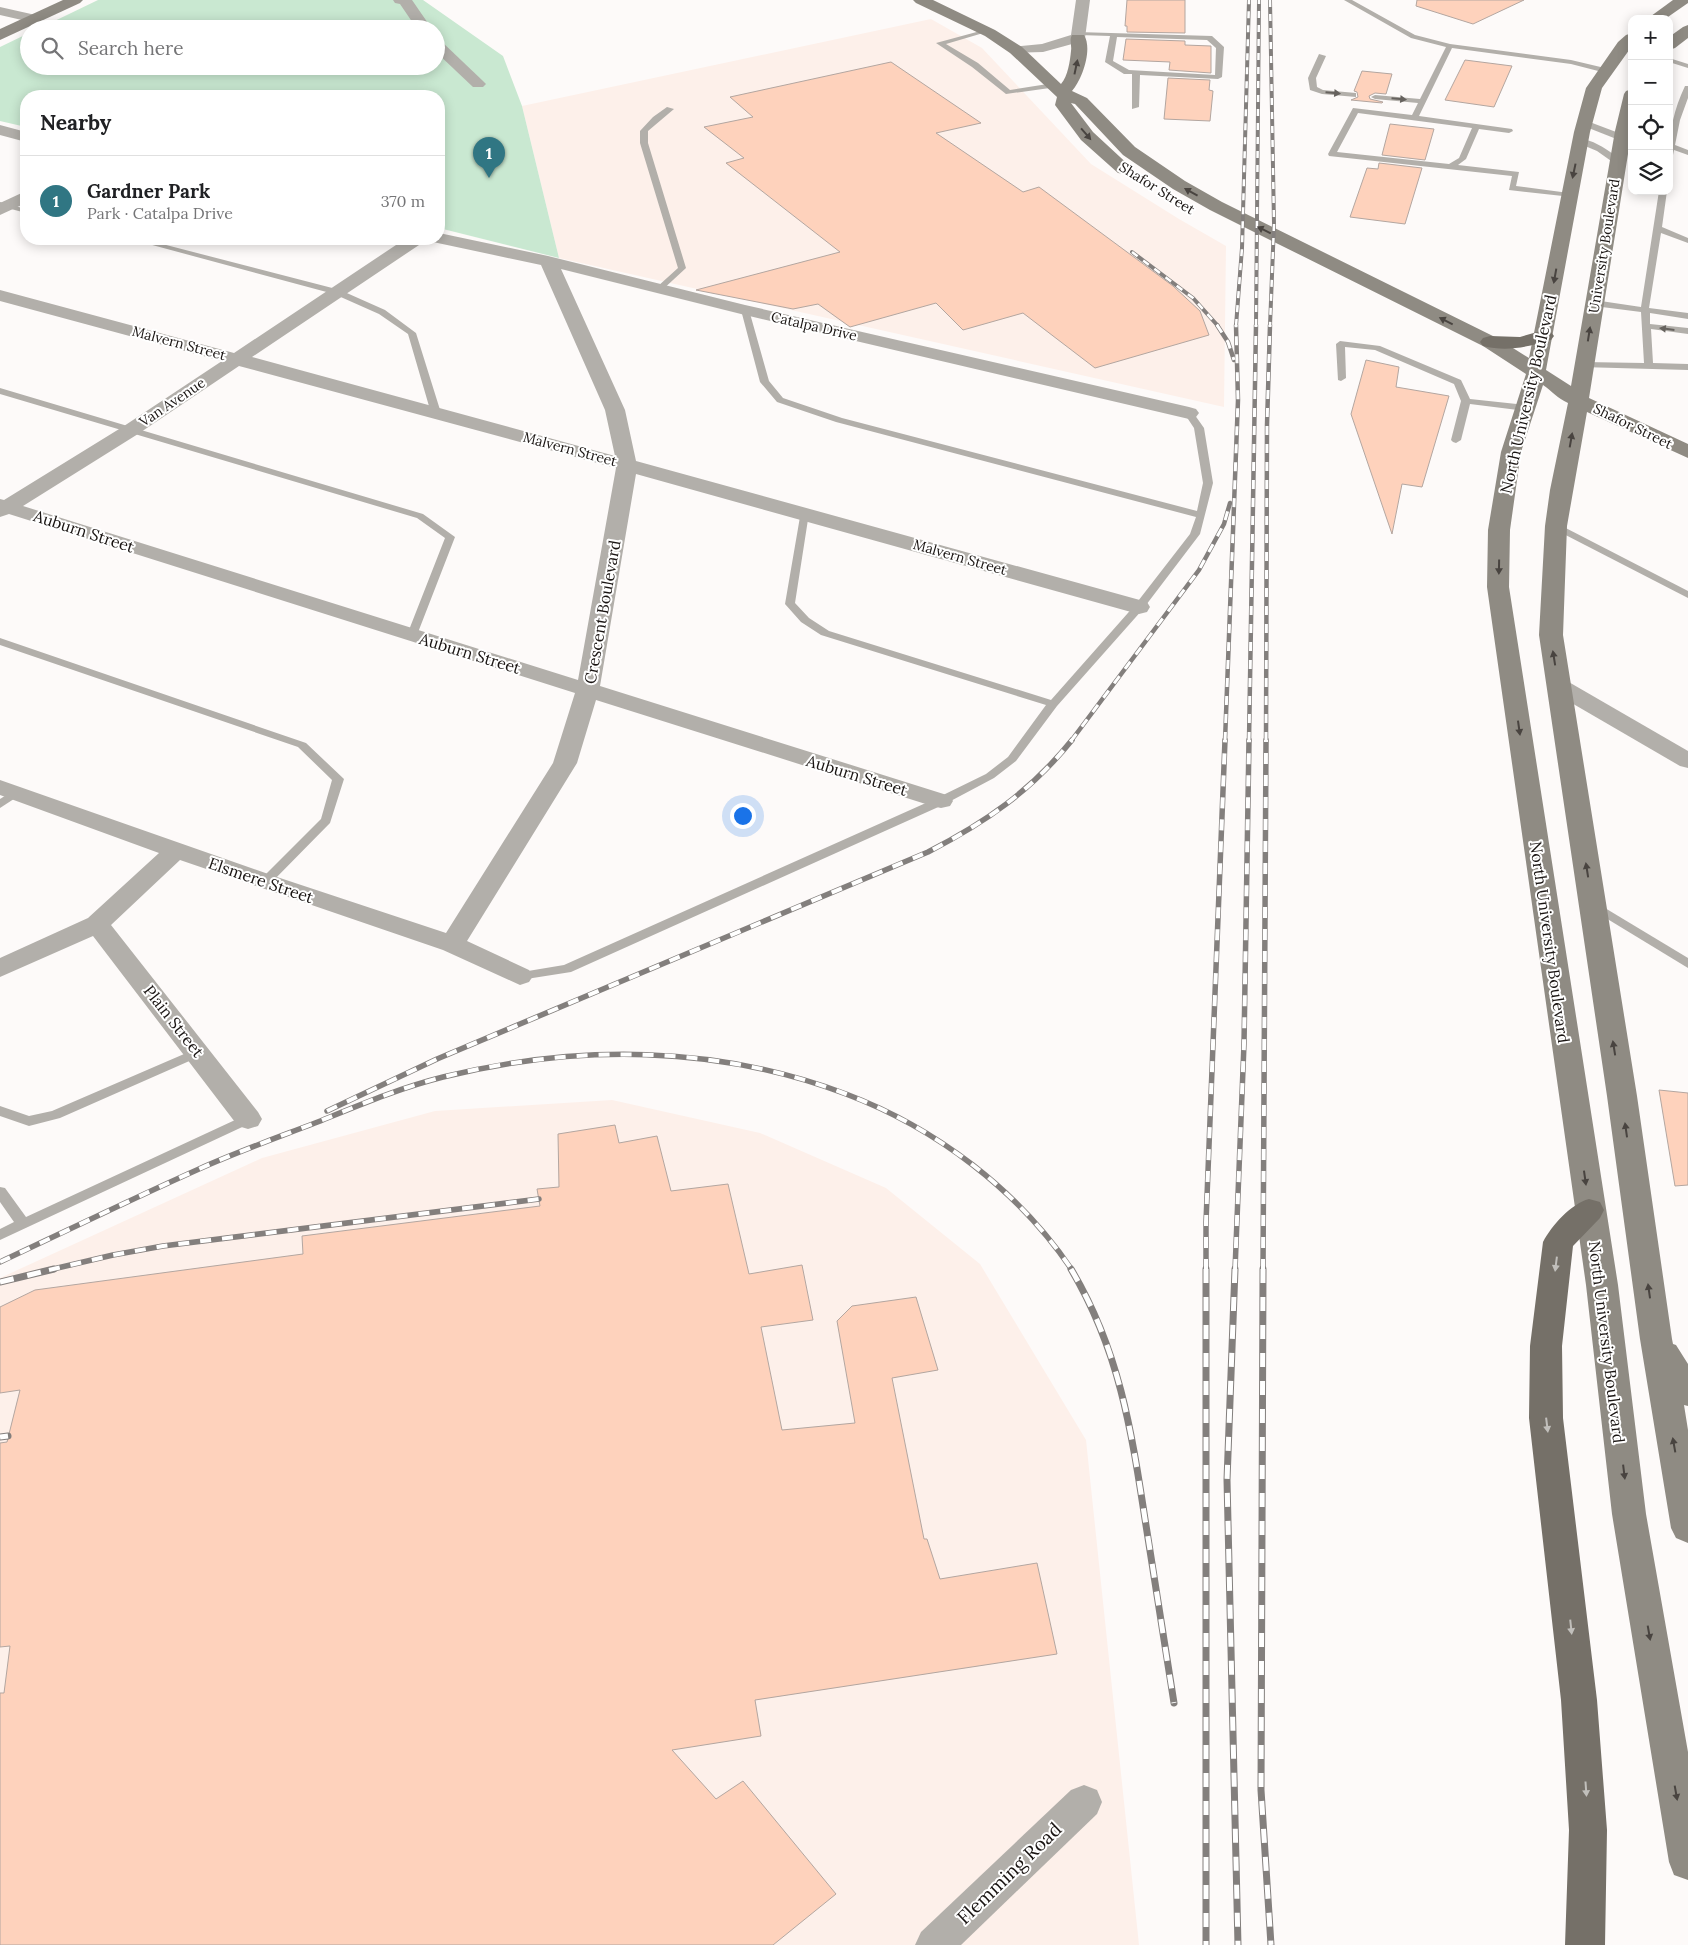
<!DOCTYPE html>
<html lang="en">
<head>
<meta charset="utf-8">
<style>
	body { margin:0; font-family:Lora,serif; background:#f2f2f2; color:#202124 }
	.controls { position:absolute; right:15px; top:15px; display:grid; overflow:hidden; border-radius:10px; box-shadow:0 2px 12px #0003 }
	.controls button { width:45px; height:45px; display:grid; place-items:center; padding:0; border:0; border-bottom:1px solid #e0e0e0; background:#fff; color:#202124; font:25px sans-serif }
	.you { position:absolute; left:742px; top:815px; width:18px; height:18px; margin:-12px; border:4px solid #fff; border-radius:50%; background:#1a73e8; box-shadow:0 0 0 8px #1a73e833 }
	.badge { display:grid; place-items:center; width:32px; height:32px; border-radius:50%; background:#307683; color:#fff; font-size:16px; font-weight:700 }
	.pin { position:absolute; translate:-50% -41px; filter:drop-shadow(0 1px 2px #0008) }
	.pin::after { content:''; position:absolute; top:26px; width:18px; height:15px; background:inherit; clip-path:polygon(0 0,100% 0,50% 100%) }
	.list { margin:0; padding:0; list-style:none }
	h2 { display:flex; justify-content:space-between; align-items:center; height:65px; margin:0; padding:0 20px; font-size:21px }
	h2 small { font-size:16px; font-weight:400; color:#757577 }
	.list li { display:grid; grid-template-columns:32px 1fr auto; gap:15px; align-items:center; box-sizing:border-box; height:90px; padding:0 20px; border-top:1px solid #e0e0e0 }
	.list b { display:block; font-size:19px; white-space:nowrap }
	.list p { margin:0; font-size:16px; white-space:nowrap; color:#757577 }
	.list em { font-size:16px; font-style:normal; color:#757577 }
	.icon { flex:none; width:28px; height:28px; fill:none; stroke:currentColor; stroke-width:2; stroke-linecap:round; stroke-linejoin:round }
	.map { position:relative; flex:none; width:1688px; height:1945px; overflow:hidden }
	.search { position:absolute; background:#fff; box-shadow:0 2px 12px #0003; left:20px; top:20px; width:425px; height:55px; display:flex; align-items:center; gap:12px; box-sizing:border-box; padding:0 18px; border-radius:28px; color:#757577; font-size:19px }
	.panel { position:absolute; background:#fff; box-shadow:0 2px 12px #0003; left:20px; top:90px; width:425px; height:155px; border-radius:20px }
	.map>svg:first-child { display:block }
	.built { fill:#fdf0ea }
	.green { fill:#c9e8d1 }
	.building { fill:#fed2bc; stroke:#b3a6a0 }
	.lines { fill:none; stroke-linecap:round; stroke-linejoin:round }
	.lane { fill:#b2afaa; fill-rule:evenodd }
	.street { fill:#b2afaa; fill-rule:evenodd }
	.secondary { fill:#8f8b83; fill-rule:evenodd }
	.primary { fill:#757068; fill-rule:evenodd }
	.rail-far3-casing { stroke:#837f7d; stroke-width:4 }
	.rail-far2-casing { stroke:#837f7d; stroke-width:4.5 }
	.rail-far1-casing { stroke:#837f7d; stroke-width:5.5 }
	.rail-casing { stroke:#837f7d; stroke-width:7 }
	.rail-far3 { stroke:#fff; stroke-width:2.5; stroke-dasharray:7; stroke-linecap:butt }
	.rail-far2 { stroke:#fff; stroke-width:3; stroke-dasharray:9; stroke-linecap:butt }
	.rail-far1 { stroke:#fff; stroke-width:4; stroke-dasharray:11; stroke-linecap:butt }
	.rail { stroke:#fff; stroke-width:5; stroke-dasharray:14; stroke-linecap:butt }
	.oneway { fill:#494440 }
	.oneway2 { fill:#66625e }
	.oneway3 { fill:#c1bfbb }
	.labels { text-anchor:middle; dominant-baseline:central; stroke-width:4; stroke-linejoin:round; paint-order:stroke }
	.far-street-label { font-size:14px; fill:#1a1513; stroke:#fff }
	.street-label { font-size:16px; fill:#1a1513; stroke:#fff }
	.near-street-label { font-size:19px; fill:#1a1513; stroke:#fff }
</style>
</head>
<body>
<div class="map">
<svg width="1688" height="1945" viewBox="0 0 1688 1945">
	<rect width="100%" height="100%" fill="#fdfaf9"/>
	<g class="built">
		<polygon points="931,19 982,48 1091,164 1179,219 1226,246 1224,407 559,258 522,106"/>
		<polygon points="612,1100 760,1133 886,1188 980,1264 1086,1440 1139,1945 0,1945 0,1278 262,1158 435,1111"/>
	</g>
	<polygon class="green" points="98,0 423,0 503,56 522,106 559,258 439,228 439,96 26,96 26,127 0,121 0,47 29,33 29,66 436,66 436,29 38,29"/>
	<g class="building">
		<polygon points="1127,0 1185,0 1185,33 1127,32 1127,26 1125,26"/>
		<polygon points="1417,0 1524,0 1473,24 1416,6"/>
		<polygon points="1126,39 1185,41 1185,45 1211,46 1211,73 1169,70 1170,62 1123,60"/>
		<polygon points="1465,60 1512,66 1494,107 1445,100"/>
		<polygon points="891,62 981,123 936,133 1023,192 1039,187 1173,286 1200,311 1209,335 1095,368 1023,313 963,330 936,303 850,327 818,304 793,309 696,290 840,252 726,163 744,158 704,127 753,117 730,97"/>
		<polygon points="1362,71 1392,74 1386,94 1375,93 1369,96 1370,99 1383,102 1382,103 1351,100 1358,97 1357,92 1354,91"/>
		<polygon points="1168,78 1210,80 1209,90 1213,91 1210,121 1164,119"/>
		<polygon points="1390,124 1434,129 1425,160 1382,155"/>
		<polygon points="1379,163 1422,168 1405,224 1350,217 1367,168 1378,169"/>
		<polygon points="1366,360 1399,367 1396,387 1449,396 1422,487 1402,484 1392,534 1351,414"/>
		<polygon points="1659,1090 1688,1093 1688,1185 1675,1186"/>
		<polygon points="615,1125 619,1143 657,1136 671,1191 728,1184 749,1274 802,1265 813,1320 761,1327 782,1430 855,1423 837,1321 852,1306 916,1297 938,1370 892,1378 924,1539 927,1539 940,1579 1037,1563 1057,1654 755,1700 761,1736 672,1750 716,1799 743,1781 836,1894 773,1945 0,1945 0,1693 4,1693 10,1646 0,1647 0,1443 7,1442 20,1390 0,1393 0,1307 35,1290 303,1254 302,1236 540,1206 537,1189 559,1187 558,1134"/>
	</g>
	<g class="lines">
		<g class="lane">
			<path d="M 1344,0 L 1352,0 L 1415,35 L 1450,44 L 1571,60 L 1609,69 L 1610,71 L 1606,73 L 1571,64 L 1452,48 L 1419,116 L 1512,129 L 1513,131 L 1509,133 L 1479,129 L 1466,159 L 1458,165 L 1519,172 L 1516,186 L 1569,193 L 1573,195 L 1572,197 L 1509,190 L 1512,176 L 1329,156 L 1328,154 L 1353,108 L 1412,115 L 1418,103 L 1375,99 L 1371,97 L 1375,95 L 1420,99 L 1446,47 L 1411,38 ZM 1358,113 L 1472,128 L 1459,158 L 1449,164 L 1337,152 Z"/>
			<polygon points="984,30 990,31 946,44 978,63 1010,90 1054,83 1057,83 1057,87 1006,94 972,67 936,43"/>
			<path d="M 1077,32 L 1212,36 L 1224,47 L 1222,77 L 1218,79 L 1140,75 L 1139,107 L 1132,109 L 1132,74 L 1124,74 L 1105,62 L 1110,36 L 1079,35 L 1077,34 ZM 1117,37 L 1207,40 L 1216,48 L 1215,75 L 1129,70 L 1113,61 Z"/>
			<polygon points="1319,54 1326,56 1316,78 1317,87 1323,90 1356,93 1356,97 1322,94 1310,90 1308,78"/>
			<polygon points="1669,58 1688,64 1688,68 1669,62"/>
			<path d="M 1685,86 L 1688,86 L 1688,98 L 1680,120 L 1675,145 L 1688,150 L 1688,155 L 1674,150 L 1673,155 L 1669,157 C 1669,132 1674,109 1685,86 Z"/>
			<polygon points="667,107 674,109 648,131 648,143 686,268 660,292 657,291 657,287 678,268 640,143 640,131 653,117"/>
			<polygon points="1581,121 1587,121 1632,138 1632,142 1619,140 1581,125"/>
			<path d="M 1578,139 C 1592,138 1612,152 1621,161 L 1614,163 L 1597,151 L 1578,143 Z"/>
			<polygon points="1659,191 1667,191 1662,227 1688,238 1688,243 1661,233 1649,308 1688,313 1688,319 1650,313 1650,324 1688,328 1688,334 1651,329 1653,363 1688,364 1688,370 1581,367 1581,363 1584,362 1644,363 1641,312 1594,306 1590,303 1594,300 1641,307"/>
			<polygon points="0,202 26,209 26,213 0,206"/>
			<polygon points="130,239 143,239 340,290 385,310 416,333 441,413 436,416 431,413 408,334 379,314 334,294"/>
			<polygon points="745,307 749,310 769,381 783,398 842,418 1197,511 1203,483 1194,428 1184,413 1186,411 1192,411 1204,428 1213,483 1200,534 1143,609 1057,706 1016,761 994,778 945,804 571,972 520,980 516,979 514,976 516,973 564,965 937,798 986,774 1008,757 1046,705 821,635 801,622 785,604 801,511 804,510 809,513 795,603 809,618 829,631 1051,700 1135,605 1190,534 1196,517 836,422 777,402 760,382 741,310"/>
			<polygon points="1340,341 1380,346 1461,380 1470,399 1527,405 1532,408 1527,411 1470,404 1461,440 1456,443 1453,442 1451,440 1461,401 1454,384 1375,350 1345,347 1346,378 1341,381 1338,380 1336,344"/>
			<polygon points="0,388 423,514 455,537 417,635 412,638 407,635 445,538 417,518 0,394"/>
			<polygon points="1556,523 1688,591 1688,598 1552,528 1551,526"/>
			<polygon points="0,638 306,743 344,779 330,823 269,885 261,885 259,882 261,879 321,819 332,780 298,747 0,645"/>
			<polygon points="16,789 20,791 22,793 20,795 0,808 0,799"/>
			<polygon points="1595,902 1688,958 1688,968 1591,909 1589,906"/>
			<polygon points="198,1048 203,1049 204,1052 203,1055 60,1118 29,1126 0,1116 0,1106 29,1116 52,1111"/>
			<polygon points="248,1114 253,1116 255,1119 253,1122 0,1240 0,1229 14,1222 0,1202 0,1187 5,1188 26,1217"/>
		</g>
		<g class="street">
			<polygon points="393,0 412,0 432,29 417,29 400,4 395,3"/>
			<polygon points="1076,0 1090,0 1085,38 1083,41 1043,52 1011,53 1008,50 1011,47 1042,44 1071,35"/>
			<polygon points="0,7 40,16 42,19 40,22 35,23 0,15"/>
			<polygon points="436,40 441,41 483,81 486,84 483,87 473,87 436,52"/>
			<polygon points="0,125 26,132 26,142 0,135"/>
			<polygon points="26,191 26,203 0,215 0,203"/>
			<path d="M 439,233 L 548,256 L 745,305 L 1189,407 L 1196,409 L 1199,413 L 1196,417 L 1189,419 L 745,315 L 561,269 L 625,410 L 636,461 L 1147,602 L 1150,607 L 1147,612 L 1139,614 L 1131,612 L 636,474 L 600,686 L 950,796 L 953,801 L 950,806 L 941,808 L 932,806 L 596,700 L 577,763 L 467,941 L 529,970 L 533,976 L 529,982 L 520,985 L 443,950 L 180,860 L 111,925 L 258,1112 L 262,1119 L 258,1126 L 248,1129 L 238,1126 L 93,936 L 0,977 L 0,958 L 88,918 L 159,853 L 0,795 L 0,780 L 274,876 L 446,933 L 553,763 L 575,693 L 9,514 L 0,517 L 0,499 L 4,500 L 124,426 L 222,361 L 0,301 L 0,290 L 234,353 L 405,239 L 424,239 L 422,243 L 252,357 L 615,456 L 605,410 L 541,265 L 433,242 L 431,239 L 439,239 ZM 239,366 L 616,468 L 578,680 L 23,506 L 138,434 Z"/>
			<polygon points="1559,679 1567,681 1688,751 1688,768 1680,766 1551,691 1548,686 1551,681"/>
			<polygon points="1084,1785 1097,1790 1102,1802 1097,1814 961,1945 915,1945 921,1932 1071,1790"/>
		</g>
		<g class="secondary">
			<polygon points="63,0 83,0 80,3 0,40 0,29"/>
			<path d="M 913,0 L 933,0 L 995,30 L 1022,47 L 1061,84 C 1068,76 1070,61 1071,51 C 1072,45 1069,40 1072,35 L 1084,35 C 1093,49 1082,80 1072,91 L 1087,98 L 1135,147 L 1185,181 L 1222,202 L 1497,338 L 1529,358 L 1574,132 L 1586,88 L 1618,42 L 1626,35 L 1632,33 L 1632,46 L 1602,88 L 1590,132 L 1546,370 L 1571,386 L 1615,131 L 1624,94 L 1626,91 L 1632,89 L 1632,129 L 1589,398 L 1688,444 L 1688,458 L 1587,412 L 1567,526 L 1563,635 L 1637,1096 L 1672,1339 L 1673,1344 L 1676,1345 L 1688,1364 L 1688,1406 L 1684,1405 L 1688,1430 L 1688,1543 L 1676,1538 L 1671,1528 L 1640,1339 L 1607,1096 L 1539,635 L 1545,526 L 1550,490 L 1568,403 C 1557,398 1553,392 1543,385 L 1521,452 L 1510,530 L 1509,587 L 1618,1285 L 1646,1514 L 1688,1752 L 1688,1880 L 1674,1875 L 1669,1862 L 1612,1514 L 1586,1285 L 1487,587 L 1488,530 L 1501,452 L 1526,374 L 1483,346 L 1210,210 L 1173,189 L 1123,155 L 1075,104 L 1071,103 L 1093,132 L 1133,169 L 1130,173 L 1124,174 L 1118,173 L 1081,140 L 1055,105 L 1057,97 L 1010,53 L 985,36 L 916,3 Z"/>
			<polygon points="1673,0 1688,0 1688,3 1665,19 1647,19"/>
			<polygon points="1688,25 1688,38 1675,48 1669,50 1669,37 1683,27"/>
		</g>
		<g class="primary">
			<path d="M 1544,330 L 1551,332 L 1554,336 L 1551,340 C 1528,347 1507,352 1483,346 L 1480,342 L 1483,338 L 1490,336 L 1520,337 Z"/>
			<path d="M 1589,1199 L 1600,1202 L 1604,1210 L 1600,1218 L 1573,1246 L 1562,1346 L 1563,1418 L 1597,1700 L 1607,1830 L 1605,1945 L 1565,1945 L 1569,1830 L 1561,1700 L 1529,1418 L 1530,1346 L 1543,1242 C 1552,1225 1571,1204 1589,1199 Z"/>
		</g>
		<defs>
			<g id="rail-far3">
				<polyline points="1270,0 1274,224 1270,326"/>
				<polyline points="1132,252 1193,298 1218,326"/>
				<polyline points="1236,326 1242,248 1249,0"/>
				<polyline points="1256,326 1259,0"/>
			</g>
			<g id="rail-far2">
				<polyline points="1217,325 1228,342 1234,360"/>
				<polyline points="1071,741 1199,570 1224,524 1230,503"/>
				<polyline points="1225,741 1238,400 1236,325"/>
				<polyline points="1249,741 1256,325"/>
				<polyline points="1266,741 1267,425 1270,325"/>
			</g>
			<g id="rail-far1">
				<path d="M 327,1111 L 437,1059 L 928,852 C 986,822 1031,791 1072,740"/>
				<path d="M 0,1262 C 66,1231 132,1199 199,1169 C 237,1152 276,1138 315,1123 C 357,1106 399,1088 443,1077 C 577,1044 717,1045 846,1094 C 936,1128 1018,1190 1072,1270"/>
				<polyline points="49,1270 113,1255 163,1246 539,1199"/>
				<polyline points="1206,1270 1206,1222 1225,740"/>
				<polyline points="1235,1270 1244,1044 1249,740"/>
				<polyline points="1263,1270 1266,740"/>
			</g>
			<g id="rail">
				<path d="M 1071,1269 C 1119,1350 1131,1428 1145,1519 C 1155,1580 1164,1642 1174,1703"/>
				<polyline points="1206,1269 1206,1945"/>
				<polyline points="1235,1269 1227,1480 1238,1945"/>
				<polyline points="1263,1269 1261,1790 1271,1945"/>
				<polyline points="0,1282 54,1269"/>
				<polyline points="0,1437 8,1436"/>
			</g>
		</defs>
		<use href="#rail-far3" class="rail-far3-casing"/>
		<use href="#rail-far2" class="rail-far2-casing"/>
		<use href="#rail-far1" class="rail-far1-casing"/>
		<use href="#rail" class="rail-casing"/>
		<use href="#rail-far3" class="rail-far3"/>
		<use href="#rail-far2" class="rail-far2"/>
		<use href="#rail-far1" class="rail-far1"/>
		<use href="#rail" class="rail"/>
	</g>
	<defs><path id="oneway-solid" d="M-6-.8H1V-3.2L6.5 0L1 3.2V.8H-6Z" transform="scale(1.25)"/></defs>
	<g class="oneway">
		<use href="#oneway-solid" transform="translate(1076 67) rotate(-78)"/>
		<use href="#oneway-solid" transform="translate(1086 134) rotate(49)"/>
		<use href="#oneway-solid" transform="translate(1574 171) rotate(102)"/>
		<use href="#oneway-solid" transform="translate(1191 192) rotate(-151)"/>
		<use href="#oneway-solid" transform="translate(1264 230) rotate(-154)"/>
		<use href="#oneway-solid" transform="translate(1555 276) rotate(100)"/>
		<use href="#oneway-solid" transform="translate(1446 321) rotate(-153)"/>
		<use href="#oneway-solid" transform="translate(1589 334) rotate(-81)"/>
		<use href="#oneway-solid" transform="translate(1571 440) rotate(-80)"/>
		<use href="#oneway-solid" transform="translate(1499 567) rotate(91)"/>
		<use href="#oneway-solid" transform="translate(1554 658) rotate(-99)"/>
		<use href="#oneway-solid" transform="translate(1519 728) rotate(82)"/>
		<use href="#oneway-solid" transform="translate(1587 870) rotate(-99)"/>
		<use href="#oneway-solid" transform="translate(1614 1048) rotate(-99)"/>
		<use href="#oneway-solid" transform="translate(1626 1130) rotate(-98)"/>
		<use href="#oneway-solid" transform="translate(1585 1178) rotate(82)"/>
		<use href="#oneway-solid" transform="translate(1649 1291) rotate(-98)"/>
		<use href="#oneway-solid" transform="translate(1674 1445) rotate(-100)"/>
		<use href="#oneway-solid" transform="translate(1624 1472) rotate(83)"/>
		<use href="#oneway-solid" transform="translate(1649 1633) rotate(80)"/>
		<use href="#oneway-solid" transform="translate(1676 1793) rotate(80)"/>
	</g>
	<g class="oneway2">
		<use href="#oneway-solid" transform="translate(1333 93) rotate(5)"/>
		<use href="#oneway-solid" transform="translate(1399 99) rotate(5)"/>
		<use href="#oneway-solid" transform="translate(1667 329) rotate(-173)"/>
	</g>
	<g class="oneway3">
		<use href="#oneway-solid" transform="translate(1556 1264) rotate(97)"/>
		<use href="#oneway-solid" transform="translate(1547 1425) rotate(83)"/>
		<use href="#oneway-solid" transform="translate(1571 1627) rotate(84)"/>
		<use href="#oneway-solid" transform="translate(1586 1789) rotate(86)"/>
	</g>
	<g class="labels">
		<g class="far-street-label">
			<text transform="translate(1157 188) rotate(32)">Shafor Street</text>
			<text transform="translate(1604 246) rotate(-81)">University Boulevard</text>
			<text transform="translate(814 326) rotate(13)">Catalpa Drive</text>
			<text transform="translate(179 343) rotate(15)">Malvern Street</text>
			<text transform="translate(172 402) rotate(-34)">Van Avenue</text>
			<text transform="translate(1633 426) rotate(26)">Shafor Street</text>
			<text transform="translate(570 449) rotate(15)">Malvern Street</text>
			<text transform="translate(960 557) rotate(16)">Malvern Street</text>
		</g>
		<g class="street-label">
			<text transform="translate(1528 394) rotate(-77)">North University Boulevard</text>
			<text transform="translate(84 531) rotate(18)">Auburn Street</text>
			<text transform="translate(602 612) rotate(-80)">Crescent Boulevard</text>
			<text transform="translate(470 653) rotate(17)">Auburn Street</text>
			<text transform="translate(857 775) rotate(17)">Auburn Street</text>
			<text transform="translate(261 880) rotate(19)">Elsmere Street</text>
			<text transform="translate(1550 942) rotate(82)">North University Boulevard</text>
			<text transform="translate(174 1021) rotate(52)">Plain Street</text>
			<text transform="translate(1607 1342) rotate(83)">North University Boulevard</text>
		</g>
		<g class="near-street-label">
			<text transform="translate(1009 1873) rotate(-44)">Flemming Road</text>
		</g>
	</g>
</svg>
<div class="controls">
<button>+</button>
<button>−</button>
<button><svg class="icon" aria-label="locate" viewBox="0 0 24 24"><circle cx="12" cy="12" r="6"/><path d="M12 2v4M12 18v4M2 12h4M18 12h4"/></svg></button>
<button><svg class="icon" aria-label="layers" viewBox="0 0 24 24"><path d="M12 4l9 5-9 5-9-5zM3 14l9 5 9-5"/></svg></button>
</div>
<div class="you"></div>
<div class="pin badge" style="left:489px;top:178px">1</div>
<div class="search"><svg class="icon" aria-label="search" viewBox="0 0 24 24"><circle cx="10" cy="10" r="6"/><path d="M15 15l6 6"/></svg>Search here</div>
<section class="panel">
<h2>Nearby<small></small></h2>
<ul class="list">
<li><span class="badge">1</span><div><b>Gardner Park</b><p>Park · Catalpa Drive</p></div><em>370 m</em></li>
</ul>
</section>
</div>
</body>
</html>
